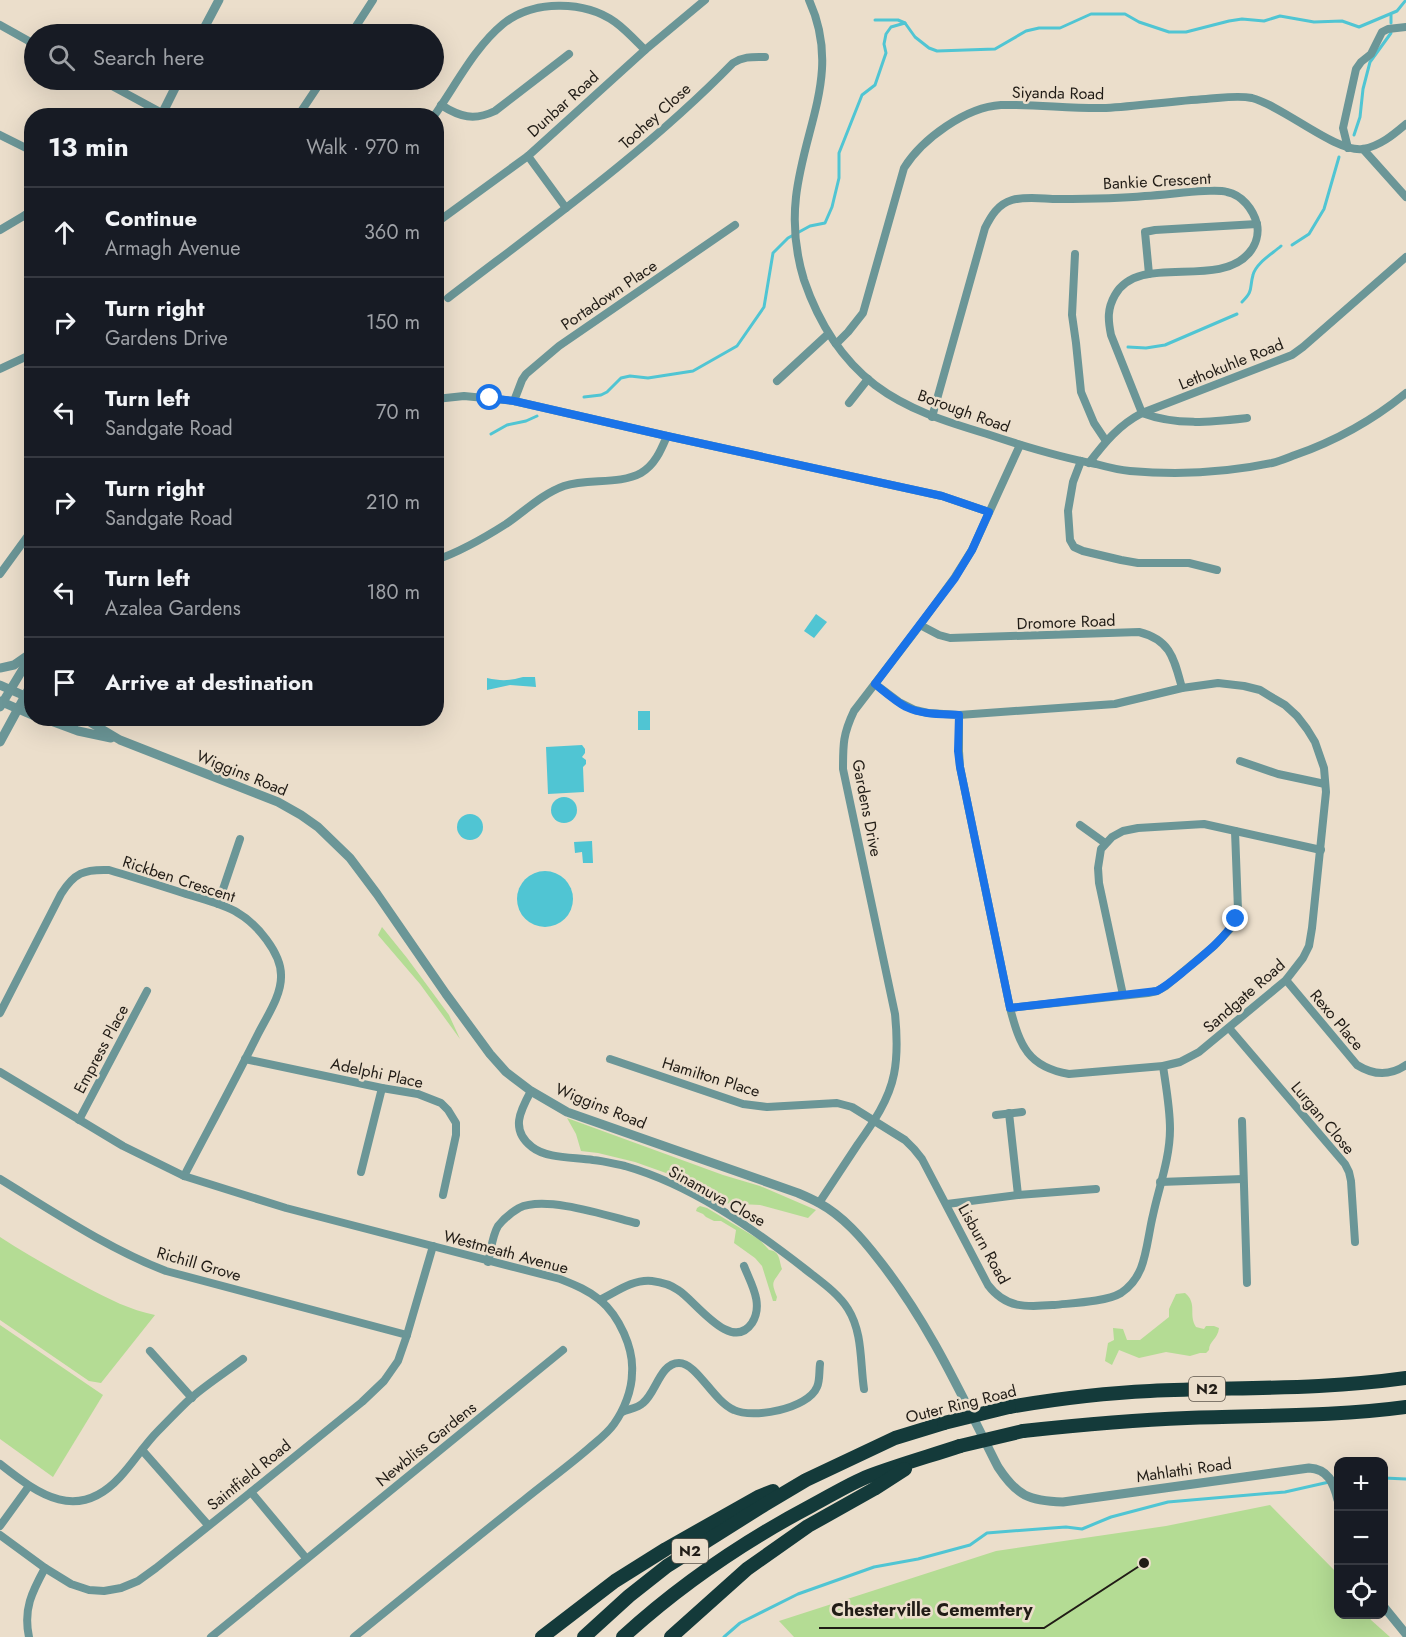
<!DOCTYPE html>
<html lang="en">
<head>
<meta charset="utf-8">
<style>
	body { margin:0; font-family:Jost,sans-serif; background:#20242c; color:#f1f3f6 }
	.controls { position:absolute; right:18px; bottom:18px; display:grid; overflow:hidden; border-radius:12px; box-shadow:0 6px 24px #0002 }
	.controls button { width:54px; height:54px; display:grid; place-items:center; padding:0; border:0; border-bottom:2px solid #363941; background:#171b24; color:#f1f3f6; font:30px sans-serif }
	.stop { position:absolute; width:18px; height:18px; margin:-14px; border:4px solid #1a73e8; border-radius:50%; background:#fff }
	.stop.end { background:#1a73e8; border-color:#fff; box-shadow:0 2px 6px #0008 }
	.list { margin:0; padding:0; list-style:none }
	h2 { display:flex; justify-content:space-between; align-items:center; height:78px; margin:0; padding:0 24px; font-size:26px }
	h2 small { font-size:20px; font-weight:400; color:#9ea1a6 }
	.list li { display:grid; grid-template-columns:39px 1fr auto; gap:18px; align-items:center; box-sizing:border-box; height:90px; padding:0 24px; border-top:2px solid #363941 }
	.list b { display:block; font-size:22px; white-space:nowrap }
	.list p { margin:0; font-size:20px; white-space:nowrap; color:#9ea1a6 }
	.list em { font-size:20px; font-style:normal; color:#9ea1a6 }
	.icon { flex:none; width:33px; height:33px; fill:none; stroke:currentColor; stroke-width:2; stroke-linecap:round; stroke-linejoin:round }
	.map { position:relative; flex:none; width:1406px; height:1637px; overflow:hidden }
	.search { position:absolute; background:#171b24; box-shadow:0 6px 24px #0002; left:24px; top:24px; width:420px; height:66px; display:flex; align-items:center; gap:15px; box-sizing:border-box; padding:0 21px; border-radius:33px; color:#9ea1a6; font-size:22px }
	.panel { position:absolute; background:#171b24; box-shadow:0 6px 24px #0002; left:24px; top:108px; width:420px; height:618px; border-radius:24px }
	.map>svg:first-child { display:block }
	.green { fill:#b4dc94 }
	.water { fill:#50c5d3 }
	.lines { fill:none; stroke-linecap:round; stroke-linejoin:round }
	.stream { stroke:#50c5d3; stroke-width:3 }
	.minor { stroke:#6b9697; stroke-width:8 }
	.tertiary { stroke:#6b9697; stroke-width:9 }
	.motorway { stroke:#143a3a; stroke-width:14 }
	.motorway-bridge { stroke:#143a3a; stroke-width:14 }
	.route { stroke:#1a73e8; stroke-width:8 }
	.labels { text-anchor:middle; dominant-baseline:central; stroke-width:5; stroke-linejoin:round; paint-order:stroke }
	.shield { fill:#ebdecb; stroke:#5e564c; stroke-width:1.5 }
	.shield-label { font-size:15px; font-weight:bold; fill:#211c16 }
	.street-label { font-size:16px; fill:#211c16; stroke:#ebdecb }
	.leader { fill:none; stroke:#211c16; stroke-width:2 }
	.callout-dot { fill:#211c16; stroke:#ebdecb; stroke-width:2 }
	.callout-label { font-size:18px; text-anchor:middle; font-weight:bold; fill:#211c16; stroke:#ebdecb; stroke-width:5; stroke-linejoin:round; paint-order:stroke }
</style>
</head>
<body>
<div class="map">
<svg width="1406" height="1637" viewBox="0 0 1406 1637">
	<rect width="100%" height="100%" fill="#ebdecb"/>
	<g class="green">
		<polygon points="382,927 407,958 449,1015 460,1039 420,984 378,935"/>
		<polygon points="567,1118 723,1175 760,1186 816,1210 808,1218 760,1205 720,1203 666,1173 635,1162 598,1153 581,1151 576,1134"/>
		<path d="M 700,1206 L 707,1208 L 760,1240 L 769,1250 C 780,1251 779,1260 782,1269 C 772,1284 771,1281 777,1297 L 776,1301 L 773,1301 L 762,1266 L 755,1258 L 734,1243 L 736,1230 L 721,1221 L 714,1221 L 706,1217 L 703,1214 L 696,1211 L 697,1208 Z"/>
		<path d="M 0,1237 C 28,1255 56,1271 86,1287 C 109,1299 130,1310 155,1315 L 101,1383 L 89,1381 L 0,1320 Z"/>
		<path d="M 1185,1293 C 1198,1304 1188,1314 1196,1327 L 1204,1329 L 1206,1326 L 1214,1326 L 1219,1328 C 1218,1339 1209,1341 1209,1350 L 1206,1353 L 1200,1353 L 1190,1356 L 1166,1352 L 1139,1358 L 1119,1350 L 1112,1365 L 1105,1361 L 1108,1343 L 1114,1340 L 1113,1328 L 1123,1329 L 1127,1340 L 1140,1340 L 1169,1317 L 1169,1309 L 1176,1294 Z"/>
		<polygon points="0,1325 103,1395 53,1477 0,1439"/>
		<polygon points="1270,1505 1338,1574 1338,1614 1368,1615 1371,1620 1390,1637 794,1637 779,1621 996,1551 1166,1526"/>
	</g>
	<g class="water">
		<polygon points="816,614 827,622 814,638 804,631"/>
		<path d="M 523,677 L 535,677 L 536,687 L 510,685 L 487,690 L 487,678 C 501,681 509,681 523,677 Z"/>
		<rect x="638" y="711" width="12" height="19"/>
		<polygon points="582,745 585,749 585,753 582,757 586,760 586,764 583,767 584,792 548,794 546,747"/>
		<circle cx="564" cy="810" r="13"/>
		<circle cx="470" cy="827" r="13"/>
		<polygon points="592,841 593,863 583,863 582,852 575,853 574,842"/>
		<circle cx="545" cy="899" r="28"/>
	</g>
	<g class="lines">
		<g class="stream">
			<polyline points="875,20 898,20 905,23"/>
			<polyline points="1391,23 1391,15"/>
			<polyline points="1354,135 1360,117 1363,89 1370,62 1391,33"/>
			<polyline points="1292,245 1309,234 1324,209 1339,157"/>
			<path d="M 1242,302 C 1254,290 1249,289 1253,275 C 1256,263 1272,254 1281,246"/>
			<polyline points="1128,347 1146,348 1165,345 1237,314"/>
			<polyline points="584,397 601,395 607,392 621,378 630,376 648,378 693,371 737,346 764,307 773,253 788,238 810,226 825,223 832,207 839,178 839,153 862,95 875,85 886,53 884,44 886,34 891,27 905,23 915,37 929,48 937,51 995,49 1026,31 1039,28 1060,28 1091,14 1125,14 1139,22 1169,32 1186,32 1229,21 1242,19 1264,21 1280,16 1314,22 1342,21 1359,27 1397,11 1406,0"/>
			<polyline points="491,434 507,425 526,421 537,416"/>
			<polyline points="1384,1478 1406,1479"/>
			<polyline points="724,1637 740,1623 798,1594 874,1567 918,1559 970,1545 987,1533 1052,1528 1066,1527 1082,1529 1111,1517 1168,1502 1285,1492 1338,1480"/>
		</g>
		<g class="minor">
			<path d="M 809,0 C 842,72 804,126 796,197 C 793,224 796,254 804,280 C 818,321 840,358 875,385 C 908,410 947,422 987,434 C 1023,446 1059,457 1096,464 C 1107,467 1118,470 1130,471 C 1177,475 1225,473 1272,463 C 1280,461 1287,458 1295,455 C 1335,441 1373,420 1406,393"/>
			<polyline points="0,25 34,44"/>
			<polyline points="351,34 373,0"/>
			<polyline points="101,80 162,113"/>
			<path d="M 441,105 C 460,117 474,121 495,111 L 569,54"/>
			<polyline points="298,116 322,80"/>
			<path d="M 434,116 C 456,85 474,48 503,24 C 533,0 584,0 615,22 C 626,30 636,41 645,50"/>
			<polyline points="0,135 32,151"/>
			<polyline points="1348,148 1343,128 1356,69 1361,62 1371,54 1382,32 1388,29 1406,27"/>
			<polyline points="1363,149 1406,197"/>
			<polyline points="528,156 566,208"/>
			<polyline points="25,215 32,226"/>
			<polyline points="436,223 528,156 645,50 705,0"/>
			<polyline points="0,230 32,211"/>
			<polyline points="1075,254 1072,315 1076,343 1081,392 1094,423 1106,441"/>
			<polyline points="1149,274 1145,232 1155,230 1257,224"/>
			<path d="M 448,298 C 546,223 647,151 733,63 C 744,56 753,57 765,57"/>
			<path d="M 836,344 L 848,332 L 863,313 L 904,168 C 922,139 966,107 1001,105 C 1036,104 1071,109 1106,108 C 1139,106 1173,101 1206,99 C 1221,98 1237,95 1252,98 C 1283,106 1336,153 1363,149 C 1380,146 1393,135 1406,124"/>
			<polyline points="0,369 32,354"/>
			<polyline points="777,381 828,334"/>
			<polyline points="436,399 464,396 514,401 667,436 942,496 989,512"/>
			<polyline points="514,401 522,380 526,374 559,346 735,225"/>
			<polyline points="849,403 868,379"/>
			<path d="M 932,417 L 985,228 C 991,216 998,204 1012,200 C 1026,196 1044,199 1058,199 C 1087,199 1116,199 1145,196 C 1165,195 1184,192 1204,191 C 1212,191 1220,190 1227,192 C 1242,195 1253,209 1257,224 C 1259,234 1256,245 1249,253 C 1217,290 1139,252 1115,295 C 1107,309 1108,320 1111,335 L 1142,413 C 1177,426 1211,422 1247,418"/>
			<polyline points="1081,461 1073,482 1068,511 1070,540 1074,547 1083,551 1121,560 1138,563 1189,563 1217,570"/>
			<path d="M 1089,463 C 1105,442 1119,425 1142,413 L 1292,355 L 1303,347 L 1406,257"/>
			<path d="M 436,560 C 462,551 484,538 506,524 C 525,511 542,494 564,486 C 588,478 619,485 641,473 C 655,465 661,450 667,436"/>
			<polyline points="0,574 32,530"/>
			<path d="M 920,625 L 939,635 L 950,638 L 1139,632 C 1171,640 1174,659 1182,688"/>
			<path d="M 875,684 L 899,702 L 915,710 L 928,713 L 959,715 L 1115,704 L 1182,688 L 1218,683 L 1244,686 L 1260,690 L 1273,698 L 1285,705 L 1297,716 L 1307,729 L 1315,742 L 1324,768 L 1326,792 L 1312,928 L 1309,946 L 1303,958 L 1286,980 L 1199,1052 L 1180,1062 L 1163,1066 L 1069,1074 C 1028,1067 1020,1046 1010,1008 L 960,767 L 959,751 L 959,715"/>
			<polyline points="1240,761 1278,774 1325,784"/>
			<polyline points="1080,825 1105,843"/>
			<polyline points="218,904 240,839"/>
			<path d="M 1286,980 L 1357,1065 C 1373,1075 1390,1076 1406,1065"/>
			<polyline points="1123,995 1099,883 1098,868 1101,849 1112,837 1123,831 1138,828 1204,824 1321,850"/>
			<polyline points="1010,1008 1148,993 1157,991 1166,986 1214,946 1231,928 1236,919 1238,910 1235,831"/>
			<path d="M 0,1013 L 61,894 C 74,873 84,869 109,870 C 133,877 158,885 183,893 C 201,899 222,903 238,913 C 257,924 281,953 281,975 C 282,996 265,1019 256,1038 C 233,1084 208,1130 184,1176"/>
			<polyline points="1229,1028 1345,1164 1349,1172 1351,1181 1355,1242"/>
			<polyline points="245,1059 382,1088 418,1094 441,1103 448,1110 456,1123 456,1135 443,1195"/>
			<path d="M 610,1059 L 743,1104 L 767,1107 L 837,1103 L 852,1107 L 905,1140 L 914,1149 L 922,1159 L 988,1285 C 1006,1309 1027,1307 1054,1305 C 1072,1303 1106,1302 1121,1293 C 1130,1287 1137,1278 1141,1268 C 1147,1253 1149,1231 1153,1215 C 1159,1187 1170,1158 1170,1129 C 1170,1108 1166,1087 1163,1066"/>
			<path d="M 0,1072 L 123,1146 L 184,1176 L 286,1208 L 560,1279 C 575,1285 588,1290 600,1300 C 619,1316 634,1348 632,1373 C 632,1390 624,1410 614,1424 C 607,1434 597,1441 588,1449 C 567,1467 545,1483 524,1500 C 467,1545 411,1591 354,1637"/>
			<path d="M 531,1091 C 520,1111 510,1130 532,1147 C 547,1159 575,1157 593,1160 C 604,1161 615,1164 625,1166 C 691,1185 751,1227 805,1269 C 820,1281 838,1293 848,1309 C 863,1333 860,1363 864,1389"/>
			<polyline points="1009,1113 1018,1195"/>
			<polyline points="996,1115 1022,1112"/>
			<polyline points="79,1120 147,991"/>
			<polyline points="1242,1121 1247,1283"/>
			<polyline points="361,1172 382,1088"/>
			<path d="M 0,1179 C 54,1212 107,1248 166,1271 L 407,1335"/>
			<polyline points="1160,1182 1243,1179"/>
			<path d="M 819,1203 C 832,1183 845,1164 858,1144 C 873,1123 889,1100 894,1074 C 898,1054 897,1034 895,1014 L 843,769 C 843,744 843,734 854,711 L 920,625 L 955,577 L 972,550 L 1020,445"/>
			<polyline points="947,1204 1018,1195 1096,1189"/>
			<path d="M 488,1262 C 491,1251 492,1236 498,1226 C 503,1220 512,1212 519,1208 C 545,1195 608,1216 636,1223"/>
			<path d="M 600,1300 C 616,1292 633,1279 652,1281 C 660,1282 671,1285 678,1290 C 695,1300 731,1354 752,1323 C 764,1304 751,1284 744,1266"/>
			<polyline points="150,1351 192,1398"/>
			<path d="M 622,1412 C 629,1409 638,1408 643,1403 C 656,1393 660,1363 679,1363 C 697,1363 713,1401 734,1410 C 753,1419 808,1409 817,1387 C 820,1381 819,1371 820,1364"/>
			<polyline points="142,1450 208,1525"/>
			<path d="M 0,1464 C 39,1495 78,1523 120,1477 C 134,1462 144,1445 158,1431 C 169,1420 180,1408 191,1398 C 207,1384 226,1372 243,1359"/>
			<polyline points="251,1492 306,1558"/>
			<polyline points="0,1526 29,1486"/>
			<polyline points="0,1535 45,1568 71,1584 89,1590 104,1591 121,1588 138,1581 156,1568 251,1492 362,1402 384,1381 398,1361 407,1335 433,1246"/>
			<path d="M 29,1637 C 23,1609 32,1592 45,1568"/>
			<polyline points="211,1637 563,1350"/>
		</g>
		<g class="tertiary">
			<polyline points="201,34 219,0"/>
			<polyline points="161,116 179,80"/>
			<polyline points="0,668 14,665 27,656"/>
			<polyline points="0,685 32,699"/>
			<polyline points="0,701 32,715"/>
			<polyline points="0,707 32,654"/>
			<polyline points="43,718 78,731 111,738"/>
			<path d="M 83,718 L 120,740 L 278,802 L 301,815 L 318,827 L 350,858 L 377,894 L 446,994 L 490,1054 L 506,1072 L 531,1091 L 567,1112 L 798,1193 C 805,1196 812,1199 819,1203 C 843,1216 862,1238 879,1260 C 929,1323 962,1396 998,1467 C 1017,1496 1029,1501 1063,1502 L 1309,1468 C 1328,1469 1334,1483 1338,1500"/>
			<polyline points="0,742 32,683"/>
			<polyline points="1384,1607 1406,1634"/>
		</g>
		<g class="motorway">
			<path d="M 1009,1407 C 1056,1399 1103,1393 1150,1391 C 1235,1387 1321,1390 1406,1378"/>
			<path d="M 1023,1431 C 1078,1425 1132,1420 1187,1418 C 1260,1415 1333,1417 1406,1407"/>
			<polyline points="542,1637 615,1581 666,1549 758,1497 773,1491"/>
			<polyline points="584,1637 629,1596 667,1566 764,1505 806,1480 895,1438 944,1423"/>
			<path d="M 623,1637 C 680,1585 743,1542 811,1506 C 830,1496 849,1484 869,1476 C 898,1465 930,1456 960,1446"/>
			<polyline points="671,1637 747,1569 808,1526 874,1489 905,1469"/>
		</g>
		<g class="motorway-bridge">
			<polyline points="944,1423 1009,1407"/>
			<polyline points="960,1446 1023,1431"/>
		</g>
	</g>
	<g class="lines">
		<path class="route" d="M 490,398 L 514,401 L 667,436 L 942,496 L 989,512 L 972,550 L 955,578 L 875,684 C 885,692 895,701 906,707 C 923,715 941,714 959,715 L 958,751 L 960,767 L 1010,1008 L 1157,991 C 1168,985 1178,976 1188,968 C 1206,953 1224,939 1236,919"/>
	</g>
	<g class="labels">
		<g class="shield">
			<rect x="1189" y="1377" width="36" height="24" rx="4.5"/>
			<rect x="672" y="1539" width="36" height="24" rx="4.5"/>
		</g>
		<g class="shield-label">
			<text x="1207" y="1389">N2</text>
			<text x="690" y="1551">N2</text>
		</g>
		<g class="street-label">
			<text transform="translate(1058 93) rotate(1)">Siyanda Road</text>
			<text transform="translate(563 104) rotate(-42)">Dunbar Road</text>
			<text transform="translate(655 116) rotate(-42)">Toohey Close</text>
			<text transform="translate(1157 181) rotate(-3)">Bankie Crescent</text>
			<text transform="translate(609 295) rotate(-34)">Portadown Place</text>
			<text transform="translate(1231 364) rotate(-22)">Lethokuhle Road</text>
			<text transform="translate(964 411) rotate(20)">Borough Road</text>
			<text transform="translate(1066 622) rotate(-2)">Dromore Road</text>
			<text transform="translate(242 773) rotate(22)">Wiggins Road</text>
			<text transform="translate(867 808) rotate(79)">Gardens Drive</text>
			<text transform="translate(179 879) rotate(18)">Rickben Crescent</text>
			<text transform="translate(1244 996) rotate(-41)">Sandgate Road</text>
			<text transform="translate(1337 1020) rotate(50)">Rexo Place</text>
			<text transform="translate(101 1049) rotate(-62)">Empress Place</text>
			<text transform="translate(377 1073) rotate(12)">Adelphi Place</text>
			<text transform="translate(711 1077) rotate(17)">Hamilton Place</text>
			<text transform="translate(601 1106) rotate(22)">Wiggins Road</text>
			<text transform="translate(1323 1118) rotate(50)">Lurgan Close</text>
			<text transform="translate(717 1196) rotate(29)">Sinamuva Close</text>
			<text transform="translate(984 1244) rotate(61)">Lisburn Road</text>
			<text transform="translate(506 1252) rotate(15)">Westmeath Avenue</text>
			<text transform="translate(199 1264) rotate(16)">Richill Grove</text>
			<text transform="translate(961 1404) rotate(-14)">Outer Ring Road</text>
			<text transform="translate(426 1444) rotate(-39)">Newbliss Gardens</text>
			<text transform="translate(1184 1470) rotate(-8)">Mahlathi Road</text>
			<text transform="translate(249 1475) rotate(-39)">Saintfield Road</text>
		</g>
	</g>
	<path class="leader" d="M1144 1563L1044 1628H819"/>
	<circle class="callout-dot" cx="1144" cy="1563" r="6"/>
	<g class="callout-label">
		<text x="932" y="1616">Chesterville Cememtery</text>
	</g>
</svg>
<div class="controls">
<button>+</button>
<button>−</button>
<button><svg class="icon" aria-label="locate" viewBox="0 0 24 24"><circle cx="12" cy="12" r="6"/><path d="M12 2v4M12 18v4M2 12h4M18 12h4"/></svg></button>
</div>
<div class="stop" style="left:490px;top:398px"></div>
<div class="stop end" style="left:1236px;top:919px"></div>
<div class="search"><svg class="icon" aria-label="search" viewBox="0 0 24 24"><circle cx="10" cy="10" r="6"/><path d="M15 15l6 6"/></svg>Search here</div>
<section class="panel">
<h2>13 min<small>Walk · 970 m</small></h2>
<ul class="list">
<li><svg class="icon" aria-label="ahead" viewBox="0 0 24 24"><path d="M12 20V5M6 11l6-6 6 6"/></svg><div><b>Continue</b><p>Armagh Avenue</p></div><em>360 m</em></li>
<li><svg class="icon" aria-label="right" viewBox="0 0 24 24"><path d="M7 20v-9h11M14 6l5 5-5 5"/></svg><div><b>Turn right</b><p>Gardens Drive</p></div><em>150 m</em></li>
<li><svg class="icon" aria-label="left" viewBox="0 0 24 24"><path d="M17 20v-9H6M10 6l-5 5 5 5"/></svg><div><b>Turn left</b><p>Sandgate Road</p></div><em>70 m</em></li>
<li><svg class="icon" aria-label="right" viewBox="0 0 24 24"><path d="M7 20v-9h11M14 6l5 5-5 5"/></svg><div><b>Turn right</b><p>Sandgate Road</p></div><em>210 m</em></li>
<li><svg class="icon" aria-label="left" viewBox="0 0 24 24"><path d="M17 20v-9H6M10 6l-5 5 5 5"/></svg><div><b>Turn left</b><p>Azalea Gardens</p></div><em>180 m</em></li>
<li><svg class="icon" aria-label="arrive" viewBox="0 0 24 24"><path d="M6 21V4h12l-3 4 3 4H6"/></svg><div><b>Arrive at destination</b></div></li>
</ul>
</section>
</div>
</body>
</html>
